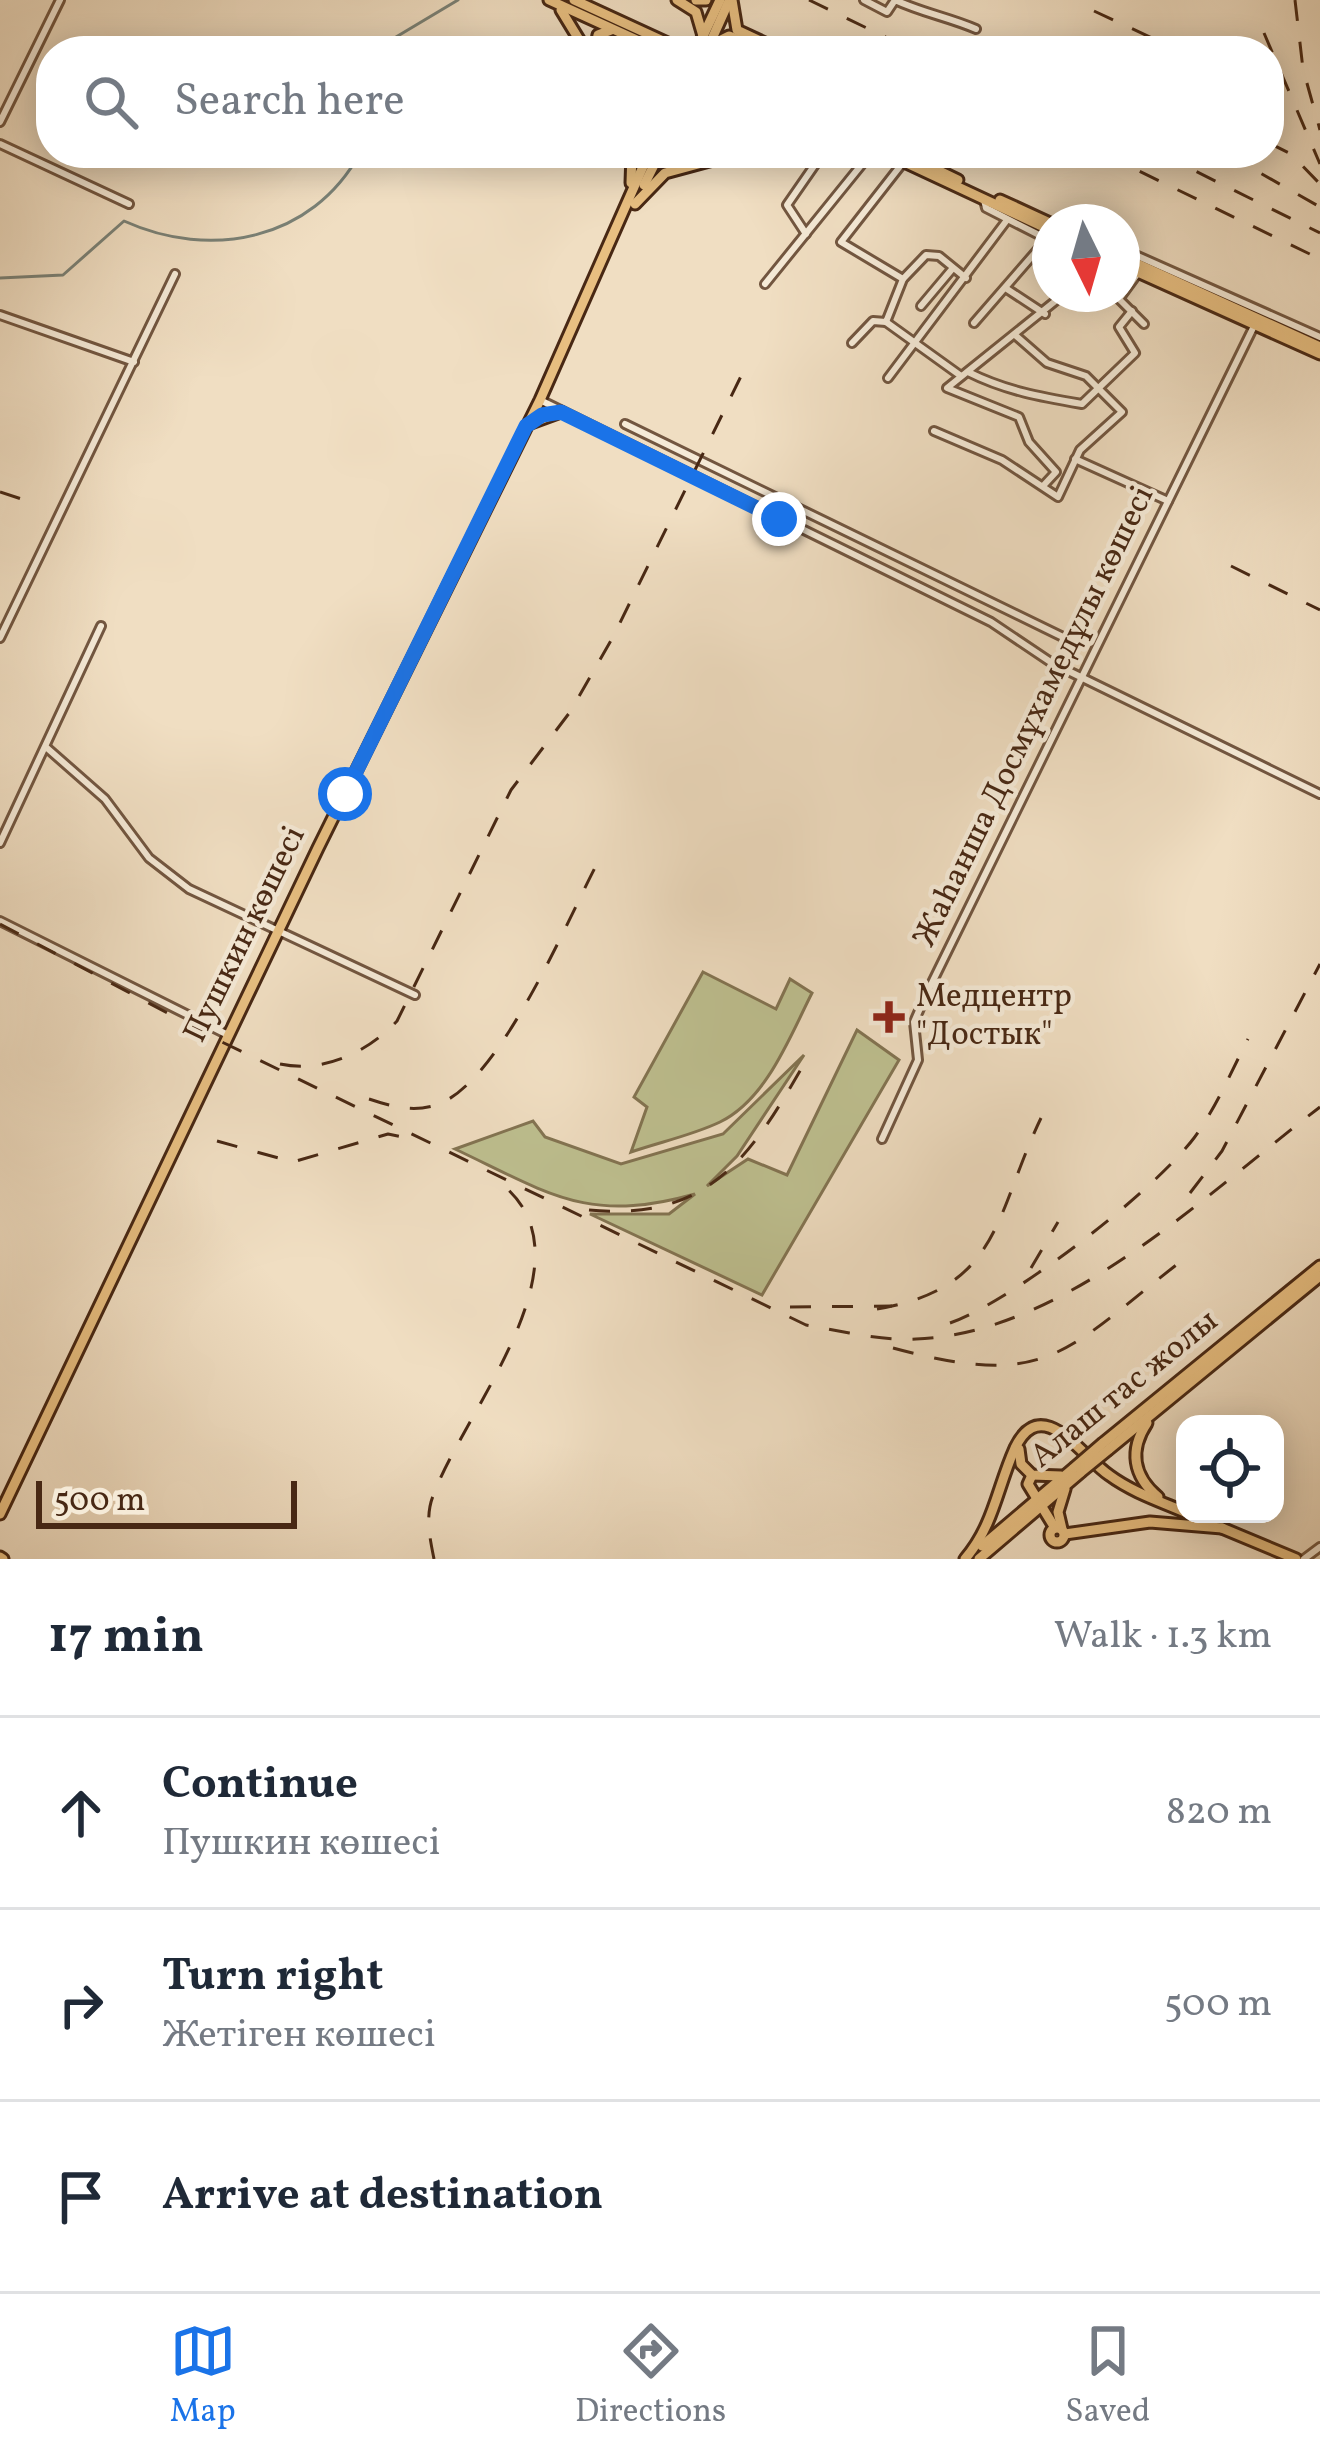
<!DOCTYPE html>
<html lang="en">
<head>
<meta charset="utf-8">
<style>
	body { margin:0; font-family:Vollkorn,serif; background:#f6f6f7; color:#1f2937 }
	.controls { position:absolute; right:36px; bottom:36px; display:grid; overflow:hidden; border-radius:24px; box-shadow:0 6px 30px #0003 }
	.controls button { width:108px; height:108px; display:grid; place-items:center; padding:0; border:0; border-bottom:3px solid #e0e1e3; background:#fff; color:#1f2937; font:60px sans-serif }
	.compass { position:absolute; left:1032px; top:204px; width:108px; height:108px; border-radius:50%; background:#fff; box-shadow:0 6px 30px #0003; rotate:175deg }
	.scale { position:absolute; left:36px; bottom:30px; width:261px; box-sizing:border-box; padding-left:12px; border:6px solid #482814; border-top:0; font-size:33px; line-height:42px; white-space:nowrap; color:#482814; -webkit-text-stroke:9px #f5ead7; paint-order:stroke }
	.stop { position:absolute; width:36px; height:36px; margin:-27px; border:9px solid #1a73e8; border-radius:50%; background:#fff }
	.stop.end { background:#1a73e8; border-color:#fff; box-shadow:0 3px 12px #0008 }
	.list { margin:0; padding:0; list-style:none }
	h2 { display:flex; justify-content:space-between; align-items:center; height:156px; margin:0; padding:0 48px; font-size:51px }
	h2 small { font-size:39px; font-weight:400; color:#747a83 }
	.list li { display:grid; grid-template-columns:78px 1fr auto; gap:36px; align-items:center; box-sizing:border-box; height:192px; padding:0 48px; border-top:3px solid #e0e1e3 }
	.list b { display:block; font-size:45px; white-space:nowrap }
	.list p { margin:0; font-size:39px; white-space:nowrap; color:#747a83 }
	.list em { font-size:39px; font-style:normal; color:#747a83 }
	.icon { flex:none; width:66px; height:66px; fill:none; stroke:currentColor; stroke-width:2; stroke-linecap:round; stroke-linejoin:round }
	.map { position:relative; flex:none; width:1320px; height:1559px; overflow:hidden }
	.search { position:absolute; background:#fff; box-shadow:0 6px 30px #0003; left:36px; right:36px; top:36px; height:132px; display:flex; align-items:center; gap:30px; box-sizing:border-box; padding:0 42px; border-radius:48px; color:#747a83; font-size:45px }
	.sheet { height:732px; background:#fff }
	nav { display:flex; justify-content:space-around; align-items:center; box-sizing:border-box; height:168px; border-top:3px solid #e0e1e3; background:#fff; font-size:33px; color:#747a83 }
	nav a { display:grid; justify-items:center; gap:6px }
	nav .on { color:#1a73e8 }
	.map>svg:first-child { display:block }
	.green { fill:#bec090; stroke:#837452; stroke-width:3 }
	.lines { fill:none; stroke-linecap:round; stroke-linejoin:round }
	.stream { stroke:#7a8176; stroke-width:3 }
	.minor-casing { stroke:#725640; stroke-width:12 }
	.major-casing { stroke:#482814; stroke-width:15 }
	.minor { stroke:#f5ead7; stroke-width:6 }
	.major { stroke:#e8bf81; stroke-width:9 }
	.rail { stroke:#482814; stroke-width:3; stroke-dasharray:21 21; stroke-linecap:butt }
	.major-bridge-casing { stroke:#482814; stroke-width:15; stroke-linecap:butt }
	.major-bridge { stroke:#e8bf81; stroke-width:9 }
	.route { stroke:#1a73e8; stroke-width:15 }
	.poi-dot { fill:#8f2418; stroke:#f5ead7; stroke-width:4.5 }
	.labels { text-anchor:middle; dominant-baseline:central; stroke-width:9; stroke-linejoin:round; paint-order:stroke }
	.street-label { font-size:33px; fill:#482814; stroke:#f5ead7 }
	.poi-label { font-size:33px; fill:#482814; stroke:#f5ead7; text-anchor:start }
</style>
</head>
<body>
<div class="map">
<svg width="1320" height="1559" viewBox="0 0 1320 1559">
	<rect width="100%" height="100%" fill="#f0dec2"/>
	<filter id="stains"><feTurbulence type="fractalNoise" baseFrequency=".00167" numOctaves="4"/><feColorMatrix values="0 0 0 0 .2 0 0 0 0 .09 0 0 0 0 .02 0 0 0 .5 -.17"/></filter>
	<radialGradient id="worn" r=".72"><stop offset=".6" stop-color="#630" stop-opacity="0"/><stop offset="1" stop-color="#630" stop-opacity=".3"/></radialGradient>
	<g class="green">
		<path d="M 703,972 L 776,1009 L 790,979 L 812,993 C 790,1036 767,1099 720,1122 C 693,1135 660,1142 631,1152 L 647,1107 L 634,1097 Z"/>
		<path d="M 857,1030 L 899,1060 L 762,1295 L 590,1214 L 669,1214 L 695,1194 C 588,1224 550,1194 455,1149 L 533,1121 L 545,1137 L 621,1164 L 723,1134 L 804,1055 L 737,1156 L 707,1186 L 748,1159 L 787,1175 Z"/>
	</g>
	<g class="lines">
		<g class="stream">
			<polyline points="389,51 391,40 458,0"/>
			<path d="M 0,278 L 63,275 L 124,221 C 210,260 312,241 360,153"/>
		</g>
		<defs>
			<g id="minor">
				<path d="M 864,0 L 887,12 L 895,0 C 923,13 948,17 976,29"/>
				<polyline points="0,122 60,0"/>
				<polyline points="0,144 129,204"/>
				<polyline points="984,200 986,208 1047,239"/>
				<polyline points="806,234 787,205 823,153"/>
				<polyline points="1122,249 1320,337"/>
				<polyline points="903,279 841,242 905,160"/>
				<polyline points="765,284 871,153"/>
				<polyline points="1007,289 1045,314"/>
				<polyline points="1114,294 1144,324"/>
				<polyline points="1119,299 1138,273"/>
				<polyline points="921,306 953,268"/>
				<polyline points="0,315 134,362"/>
				<polyline points="886,322 961,376"/>
				<polyline points="974,323 1047,239"/>
				<polyline points="852,343 873,321 886,322 903,279 926,255 939,256 966,278"/>
				<path d="M 968,372 C 1006,391 1041,397 1082,404 L 1135,353 L 1119,327 L 1132,311"/>
				<polyline points="888,378 1007,220"/>
				<polyline points="540,400 991,622 1052,663 1320,794"/>
				<polyline points="625,424 1065,638 1064,668"/>
				<polyline points="934,431 1002,460 1058,497 1080,450 1122,412 1086,376 1047,363 1015,335"/>
				<polyline points="1075,459 1168,501"/>
				<polyline points="1043,486 1056,472 1029,442 1019,417 947,388 1064,294"/>
				<polyline points="0,638 175,274"/>
				<polyline points="47,748 105,799 149,858 189,889 415,995"/>
				<polyline points="0,843 101,626"/>
				<polyline points="0,921 228,1035"/>
				<polyline points="882,1139 918,1060 914,1022 925,997 1255,324"/>
				<polyline points="1304,1559 1320,1547"/>
			</g>
			<g id="major">
				<polyline points="549,0 661,51"/>
				<polyline points="574,0 685,51"/>
				<polyline points="677,0 696,12 703,36"/>
				<polyline points="696,0 706,0"/>
				<polyline points="732,0 737,30 782,51"/>
				<polyline points="561,10 586,51"/>
				<polyline points="711,41 729,1"/>
				<polyline points="709,46 729,36 747,43"/>
				<polyline points="595,51 598,35 611,30"/>
				<polyline points="696,51 720,0"/>
				<polyline points="673,153 688,159 711,153"/>
				<polyline points="885,153 1050,230"/>
				<polyline points="902,153 958,180"/>
				<polyline points="631,183 632,153"/>
				<polyline points="644,185 660,153"/>
				<polyline points="1000,200 1050,223"/>
				<polyline points="635,204 665,173 739,153"/>
				<polyline points="1122,257 1320,347"/>
				<polyline points="1122,265 1320,354"/>
				<polyline points="531,423 561,412"/>
				<path d="M 1147,1423 C 1129,1450 1133,1476 1158,1497"/>
				<polyline points="1103,1443 1320,1266"/>
				<polyline points="1019,1449 1021,1464 1032,1475 1061,1476"/>
				<polyline points="1108,1450 1320,1276"/>
				<polyline points="1032,1475 1028,1484 1055,1528"/>
				<polyline points="0,1514 318,848 540,400 649,153"/>
				<circle cx="1057" cy="1535" r="7"/>
				<polyline points="1222,1528 1296,1559"/>
				<polyline points="1062,1529 1058,1512 1065,1489"/>
				<polyline points="1065,1534 1150,1522 1222,1528"/>
				<polyline points="982,1546 1074,1468"/>
				<polyline points="0,1557 3,1559"/>
				<path d="M 965,1559 C 994,1525 997,1488 1015,1448 C 1042,1392 1082,1457 1109,1475 C 1132,1492 1159,1501 1185,1512"/>
				<polyline points="979,1559 1081,1472"/>
			</g>
		</defs>
		<use href="#minor" class="minor-casing"/>
		<use href="#major" class="major-casing"/>
		<use href="#minor" class="minor"/>
		<use href="#major" class="major"/>
		<g class="rail">
			<polyline points="809,0 914,51"/>
			<polyline points="1295,0 1303,69 1320,130"/>
			<polyline points="1094,11 1180,51"/>
			<polyline points="1264,33 1320,164"/>
			<polyline points="1269,143 1291,154 1320,184"/>
			<polyline points="1102,153 1320,259"/>
			<polyline points="1159,153 1320,233"/>
			<polyline points="1225,153 1320,207"/>
			<polyline points="0,492 34,503"/>
			<polyline points="1231,566 1320,610"/>
			<path d="M 0,924 L 224,1043 L 806,1325 C 842,1331 880,1341 916,1339 C 1064,1334 1207,1193 1320,1107"/>
			<path d="M 280,1064 C 323,1073 367,1053 397,1021 L 511,790 L 570,712 L 613,637 L 747,364"/>
			<path d="M 369,1099 C 391,1106 410,1112 433,1106 C 498,1089 566,922 598,862"/>
			<polyline points="217,1141 293,1162 388,1134 412,1139"/>
			<polyline points="1190,1193 1222,1151 1320,964"/>
			<path d="M 589,1210 C 712,1222 753,1153 808,1057"/>
			<polyline points="1031,1268 1058,1222"/>
			<polyline points="790,1307 892,1306"/>
			<path d="M 877,1309 C 1001,1288 994,1216 1041,1118"/>
			<path d="M 950,1323 C 1014,1300 1153,1192 1194,1138 C 1216,1108 1231,1072 1248,1039"/>
			<path d="M 893,1348 C 1048,1390 1063,1353 1180,1262"/>
			<path d="M 434,1559 C 430,1539 425,1516 433,1496 C 463,1412 599,1257 499,1182"/>
		</g>
		<defs>
			<g id="major-bridge">
				<polyline points="1074,1468 1103,1443"/>
				<polyline points="1081,1472 1108,1450"/>
			</g>
		</defs>
		<use href="#major-bridge" class="major-bridge-casing"/>
		<use href="#major-bridge" class="major-bridge"/>
	</g>
	<g class="lines">
		<polyline class="route" points="345,794 526,426 542,415 561,412 779,519"/>
	</g>
	<path class="poi-dot" d="M883 999h12v12h12v12h-12v12h-12v-12h-12v-12h12z"/>
	<g class="labels">
		<g class="street-label">
			<text transform="translate(1035 717) rotate(-64)">Жаһанша Досмұхамедұлы көшесі</text>
			<text transform="translate(246 935) rotate(-64)">Пушкин көшесі</text>
			<text transform="translate(1125 1390) rotate(-39)">Алаш тас жолы</text>
		</g>
		<g class="poi-label">
			<text x="916" y="998">Медцентр<tspan x="916" dy="38">"Достык"</tspan></text>
		</g>
	</g>
	<rect width="100%" height="100%" filter="url(#stains)"/>
	<rect width="100%" height="100%" fill="url(#worn)"/>
</svg>
<div class="controls">
<button><svg class="icon" aria-label="locate" viewBox="0 0 24 24"><circle cx="12" cy="12" r="6"/><path d="M12 2v4M12 18v4M2 12h4M18 12h4"/></svg></button>
</div>
<svg class="compass" viewBox="-18 -18 36 36"><path d="M0-13l5 13h-10z" fill="#e53935"/><path d="M0 13l5-13h-10z" fill="#747a83"/></svg>
<div class="scale">500 m</div>
<div class="stop" style="left:345px;top:794px"></div>
<div class="stop end" style="left:779px;top:519px"></div>
<div class="search"><svg class="icon" aria-label="search" viewBox="0 0 24 24"><circle cx="10" cy="10" r="6"/><path d="M15 15l6 6"/></svg>Search here</div>
</div>
<section class="sheet">
<h2>17 min<small>Walk · 1.3 km</small></h2>
<ul class="list">
<li><svg class="icon" aria-label="ahead" viewBox="0 0 24 24"><path d="M12 20V5M6 11l6-6 6 6"/></svg><div><b>Continue</b><p>Пушкин көшесі</p></div><em>820 m</em></li>
<li><svg class="icon" aria-label="right" viewBox="0 0 24 24"><path d="M7 20v-9h11M14 6l5 5-5 5"/></svg><div><b>Turn right</b><p>Жетіген көшесі</p></div><em>500 m</em></li>
<li><svg class="icon" aria-label="arrive" viewBox="0 0 24 24"><path d="M6 21V4h12l-3 4 3 4H6"/></svg><div><b>Arrive at destination</b></div></li>
</ul>
</section>
<nav>
<a class="on"><svg class="icon" aria-label="map" viewBox="0 0 24 24"><path d="M3 6l6-2 6 2 6-2v14l-6 2-6-2-6 2zM9 4v14M15 6v14"/></svg>Map</a>
<a><svg class="icon" aria-label="directions" viewBox="0 0 24 24"><path d="M12 3l9 9-9 9-9-9zM9 14v-3h6M13 9l2 2-2 2"/></svg>Directions</a>
<a><svg class="icon" aria-label="saved" viewBox="0 0 24 24"><path d="M7 4h10v16l-5-4-5 4z"/></svg>Saved</a>
</nav>
</body>
</html>
